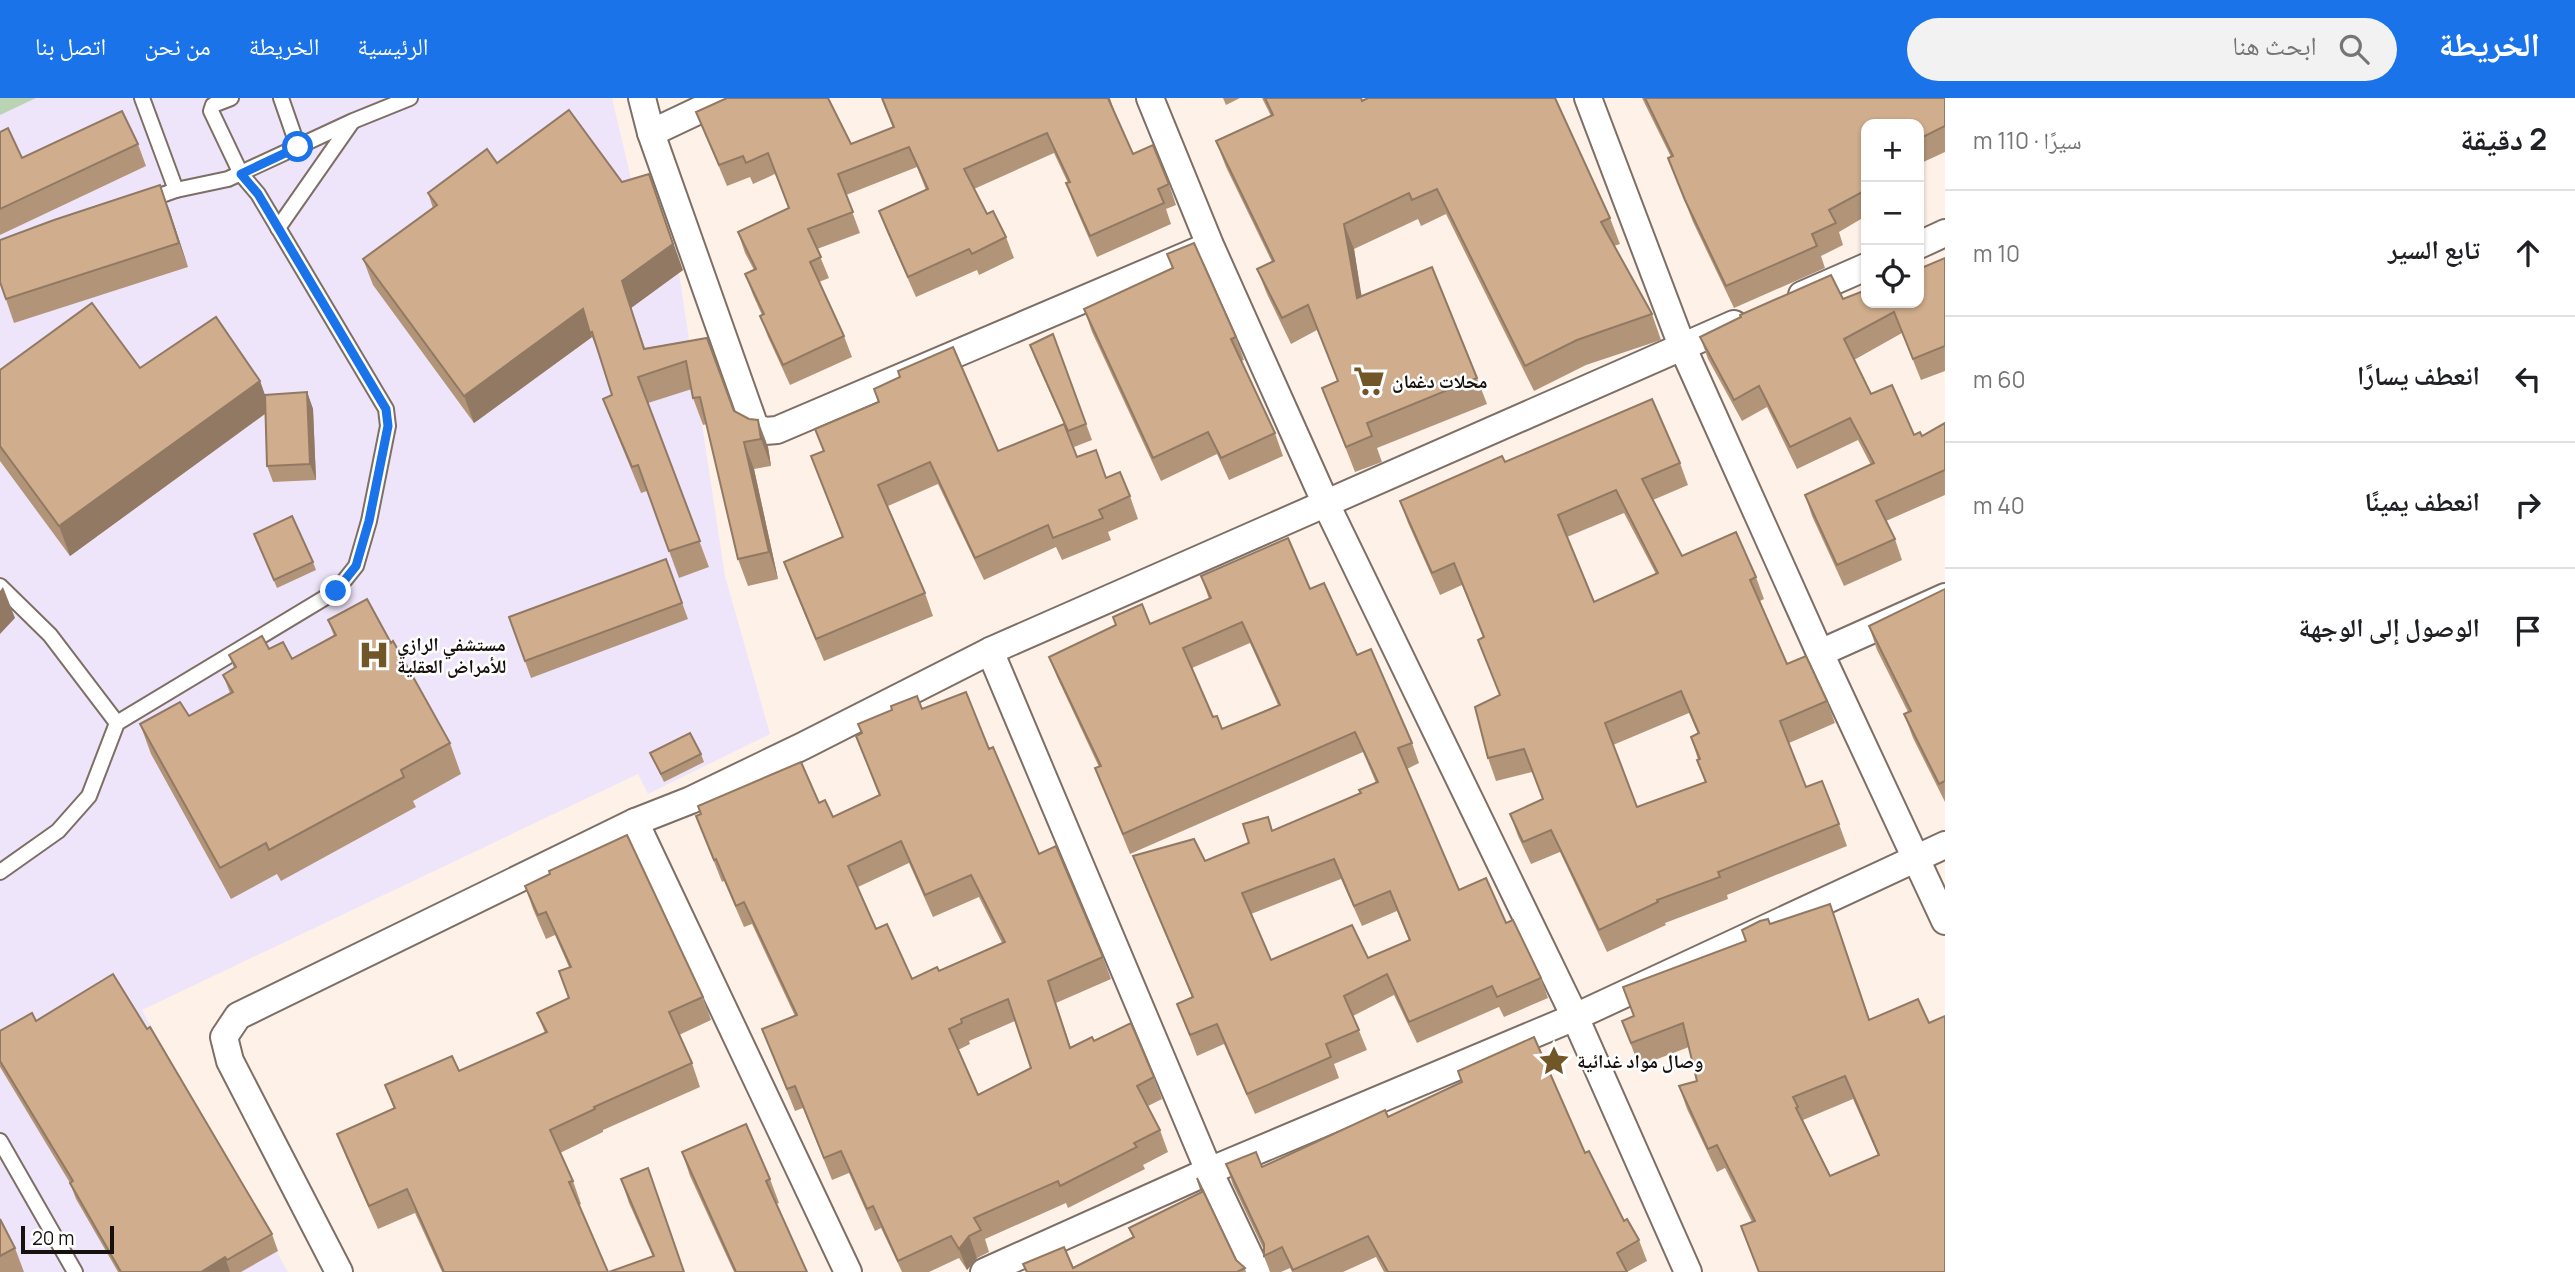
<!DOCTYPE html>
<html lang="ar">
<head>
<meta charset="utf-8">
<style>
	body { margin:0; font-family:Manrope,"Noto Naskh Arabic",sans-serif; background:#f2f2f2; color:#202124; direction:rtl }
	.controls { position:absolute; right:21px; top:21px; display:grid; overflow:hidden; border-radius:14px; box-shadow:0 2px 5px #0004 }
	.controls button { width:63px; height:63px; display:grid; place-items:center; padding:0; border:0; border-bottom:2px solid #e0e0e0; background:#fff; color:#202124; font:35px sans-serif }
	.scale { position:absolute; left:21px; bottom:18px; width:93px; box-sizing:border-box; padding-left:7px; border:4px solid #16110d; border-top:0; font-size:19px; line-height:24px; white-space:nowrap; color:#16110d; -webkit-text-stroke:5px #fff; paint-order:stroke }
	.stop { position:absolute; width:21px; height:21px; margin:-16px; border:5px solid #1a73e8; border-radius:50%; background:#fff }
	.stop.end { background:#1a73e8; border-color:#fff; box-shadow:0 2px 7px #0008 }
	.list { margin:0; padding:0; list-style:none }
	h2 { display:flex; justify-content:space-between; align-items:center; height:91px; margin:0; padding:0 28px; font-size:30px }
	h2 small { font-size:23px; font-weight:400; color:#757577 }
	.list li { display:grid; grid-template-columns:46px 1fr auto; gap:21px; align-items:center; box-sizing:border-box; height:126px; padding:0 28px; border-top:2px solid #e0e0e0 }
	.list b { display:block; font-size:26px; white-space:nowrap }
	.list em { font-size:23px; font-style:normal; color:#757577 }
	.icon { flex:none; width:38px; height:38px; fill:none; stroke:currentColor; stroke-width:2; stroke-linecap:round; stroke-linejoin:round }
	.map { position:relative; flex:none; width:1945px; height:1174px; overflow:hidden; direction:ltr }
	header { display:flex; align-items:center; gap:42px; box-sizing:border-box; height:98px; padding:0 35px; background:#1a73e8; color:#fff }
	header strong { font-size:33px }
	nav { display:flex; gap:38px; margin-inline-start:auto; font-size:24px }
	.search { width:490px; height:63px; background:#f2f2f2; display:flex; align-items:center; gap:18px; box-sizing:border-box; padding:0 24px; border-radius:38px; color:#757577; font-size:26px }
	main { display:flex }
	aside { flex:1; background:#fff }
	.map>svg:first-child { display:block }
	.medical { fill:#efe5fa }
	.green { fill:#b9d3b4 }
	.lines { fill:none; stroke-linecap:round; stroke-linejoin:round }
	.service-casing { stroke:#7d6f65; stroke-width:18 }
	.minor-casing { stroke:#7d6f65; stroke-width:30 }
	.service { stroke:#fff; stroke-width:14 }
	.minor { stroke:#fff; stroke-width:26 }
	.wall { fill:#b29579; fill-rule:evenodd }
	.shaded-wall { fill:#917963 }
	.building { fill:#cfad8d; stroke:#917963; stroke-width:2; fill-rule:evenodd }
	.route { stroke:#1a73e8; stroke-width:9 }
	.labels { text-anchor:middle; dominant-baseline:central; stroke-width:5; stroke-linejoin:round; paint-order:stroke }
	.poi-label { font-size:19px; font-weight:bold; fill:#16110d; stroke:#fff; text-anchor:start }
</style>
</head>
<body>
<header>
<strong>الخريطة</strong>
<div class="search"><svg class="icon" aria-label="search" viewBox="0 0 24 24"><circle cx="10" cy="10" r="6"/><path d="M15 15l6 6"/></svg>ابحث هنا</div>
<nav><a>الرئيسية</a><a>الخريطة</a><a>من نحن</a><a>اتصل بنا</a></nav>
</header>
<main>
<aside>
<h2>2 دقيقة<small>سيرًا · 110 m</small></h2>
<ul class="list">
<li><svg class="icon" aria-label="ahead" viewBox="0 0 24 24"><path d="M12 20V5M6 11l6-6 6 6"/></svg><div><b>تابع السير</b></div><em>10 m</em></li>
<li><svg class="icon" aria-label="left" viewBox="0 0 24 24"><path d="M17 20v-9H6M10 6l-5 5 5 5"/></svg><div><b>انعطف يسارًا</b></div><em>60 m</em></li>
<li><svg class="icon" aria-label="right" viewBox="0 0 24 24"><path d="M7 20v-9h11M14 6l5 5-5 5"/></svg><div><b>انعطف يمينًا</b></div><em>40 m</em></li>
<li><svg class="icon" aria-label="arrive" viewBox="0 0 24 24"><path d="M6 21V4h12l-3 4 3 4H6"/></svg><div><b>الوصول إلى الوجهة</b></div></li>
</ul>
</aside>
<div class="map">
<svg width="1945" height="1174" viewBox="0 0 1945 1174">
	<rect width="100%" height="100%" fill="#fef1e8"/>
	<polygon class="medical" points="0,0 612,0 641,123 679,175 725,478 770,636 648,696 638,676 142,912 288,1174 0,1174"/>
	<polygon class="green" points="0,0 36,0 0,17"/>
	<g class="lines">
		<defs>
			<g id="service">
				<polyline points="142,0 176,92"/>
				<polyline points="281,0 298,49"/>
				<polyline points="148,102 176,92 228,81 353,23 410,0"/>
				<polyline points="278,130 352,24"/>
				<polyline points="0,488 50,537 117,625"/>
				<polyline points="0,774 58,733 89,698 117,625 336,493 356,468 369,423 388,328 386,311 258,96 241,76 211,13 213,7 231,0"/>
				<polyline points="0,1043 75,1174"/>
			</g>
			<g id="minor">
				<polyline points="642,0 651,35 755,329 765,333 777,332 1204,150"/>
				<polyline points="1150,0 1210,147 1326,406 1575,919 1688,1174"/>
				<polyline points="1588,0 1682,248 1820,555 1945,823"/>
				<polyline points="651,35 725,0"/>
				<polyline points="1919,147 1945,135"/>
				<polyline points="1802,197 1866,169"/>
				<polyline points="990,553 1209,1073 1257,1174"/>
				<polyline points="1820,555 1945,499"/>
				<polyline points="635,724 848,1174"/>
				<polyline points="339,1174 230,963 224,939 238,918 635,724 691,702 803,648 990,553 1734,226"/>
				<polyline points="984,1174 1209,1073 1575,919 1945,747"/>
			</g>
		</defs>
		<use href="#service" class="service-casing"/>
		<use href="#minor" class="minor-casing"/>
		<use href="#service" class="service"/>
		<use href="#minor" class="minor"/>
	</g>
	<g class="wall">
		<polygon points="881,0 1110,0 1116,19 1133,56 1169,86 1176,107 1166,111 1171,126 1097,159 1074,106 1066,85 1068,85 1054,55 974,91 987,116 1006,139 1014,160 979,177 977,172 916,199 887,134 879,113 926,92 917,69 846,97 860,135 817,151 829,180 819,184 844,238 852,259 790,287 768,239 760,218 762,217 753,197 745,176 754,172 745,155 738,134 789,110 775,76 753,86 750,79 727,88 696,14 851,46 893,30"/>
		<polygon points="1223,0 1240,0 1226,7"/>
		<polygon points="1262,0 1361,0 1362,3 1610,120 1620,146 1614,148 1652,216 1661,242 1586,267 1534,293 1446,116 1421,128 1418,121 1354,151 1361,198 1477,280 1487,306 1377,350 1382,364 1355,374 1322,290 1338,284 1317,232 1291,246 1267,196 1257,171 1272,164 1226,69 1216,43 1271,18"/>
		<polygon points="1642,0 1945,0 1945,54 1919,66 1919,26 1866,26 1866,118 1839,134 1843,147 1821,158 1825,170 1734,210 1693,124 1668,60 1671,59"/>
		<polygon points="0,34 22,60 138,46 146,68 0,137"/>
		<polygon points="497,65 683,172 631,210 645,250 707,240 734,313 749,321 768,349 771,368 754,371 778,481 748,488 738,461 707,326 703,327 693,300 692,291 648,305 709,469 679,480 647,393 641,395 613,327 603,301 612,297 601,261 592,239 474,325 373,187 363,161 433,110 428,95"/>
		<polygon points="169,111 188,169 14,225 0,184"/>
		<polygon points="1945,160 1945,273 1921,282 1902,235 1854,262 1871,296 1914,337 1922,338 1945,325 1945,397 1886,423 1895,441 1902,462 1844,488 1812,418 1805,397 1871,367 1858,342 1797,371 1767,309 1742,323 1708,261 1700,239 1843,201"/>
		<polygon points="1084,211 1236,239 1244,262 1241,263 1275,335 1283,358 1229,382 1217,356 1161,383 1092,234"/>
		<polygon points="1053,236 1092,342 1074,349 1065,329 1077,359 1130,398 1138,421 1108,434 1111,442 1062,462 1056,449 984,482 938,386 888,408 925,495 933,518 824,563 792,486 784,464 842,439 811,358 823,353 815,331 878,304 874,291 998,353 1064,326 1036,263 1030,247"/>
		<polygon points="140,270 260,283 265,297 307,294 313,311 316,382 273,384 267,368 265,316 70,458 0,363 0,272"/>
		<path d="M 1505,364 L 1680,365 L 1688,387 L 1653,402 L 1682,458 L 1756,479 L 1764,501 L 1760,503 L 1787,566 L 1827,603 L 1835,625 L 1789,645 L 1806,689 L 1839,726 L 1847,748 L 1727,797 L 1728,801 L 1665,825 L 1666,827 L 1607,854 L 1560,754 L 1531,766 L 1518,738 L 1510,716 L 1543,701 L 1532,674 L 1496,683 L 1488,660 L 1500,597 L 1478,542 L 1483,539 L 1462,487 L 1440,497 L 1408,425 L 1400,403 ZM 1624,415 L 1656,476 L 1594,504 L 1567,439 ZM 1689,615 L 1698,636 L 1691,639 L 1705,684 L 1637,709 L 1613,647 Z"/>
		<polygon points="254,436 313,464 316,472 277,490"/>
		<polygon points="666,461 688,521 531,580 509,519"/>
		<path d="M 1201,478 L 1310,491 L 1357,557 L 1412,645 L 1419,665 L 1407,671 L 1459,792 L 1506,825 L 1541,880 L 1548,900 L 1504,919 L 1499,909 L 1417,945 L 1394,897 L 1353,918 L 1367,952 L 1334,966 L 1339,980 L 1255,1016 L 1224,946 L 1197,958 L 1177,906 L 1192,899 L 1141,779 L 1133,758 L 1205,763 L 1360,695 L 1376,685 L 1363,654 L 1130,756 L 1095,670 L 1099,669 L 1057,579 L 1049,559 L 1150,526 L 1209,501 ZM 1250,545 L 1278,607 L 1222,631 L 1213,619 L 1192,570 ZM 1341,781 L 1362,828 L 1397,813 L 1409,842 L 1368,860 L 1271,862 L 1251,816 Z"/>
		<polygon points="1945,491 1945,704 1913,640 1904,616 1908,614 1877,552 1869,528"/>
		<polygon points="328,522 391,545 450,645 461,676 413,703 416,709 281,783 277,776 231,801 151,656 140,626 189,618 230,595 223,577 234,570 229,557 269,551 292,561 334,538"/>
		<path d="M 922,611 L 989,651 L 1039,756 L 1103,859 L 1111,881 L 1056,905 L 1071,950 L 1094,943 L 1154,979 L 1162,1001 L 1148,1008 L 1160,1032 L 1168,1054 L 1143,1067 L 1145,1071 L 1068,1110 L 1066,1105 L 985,1141 L 989,1154 L 977,1160 L 967,1172 L 959,1160 L 929,1174 L 902,1174 L 881,1130 L 875,1133 L 849,1075 L 832,1082 L 803,1010 L 795,1013 L 762,931 L 795,918 L 752,826 L 744,829 L 724,783 L 722,784 L 696,718 L 819,705 L 833,719 L 879,697 L 856,638 ZM 909,765 L 933,819 L 979,799 L 1002,845 L 939,873 L 912,881 L 876,831 L 858,789 ZM 1015,923 L 1031,970 L 978,997 L 958,952 L 970,946 L 969,943 Z"/>
		<polygon points="650,655 701,656 704,664 664,684"/>
		<polygon points="525,788 703,899 711,922 679,937 692,965 700,989 603,1032 603,1034 560,1055 573,1083 581,1106 579,1107 608,1174 442,1174 415,1115 378,1131 346,1059 337,1036 394,1011 385,987 459,973 545,935 537,915 569,900 569,869 555,837 546,841 533,811"/>
		<path d="M 1830,806 L 1870,922 L 1945,1174 L 1752,1124 L 1725,1070 L 1717,1074 L 1687,1011 L 1679,988 L 1697,983 L 1689,949 L 1639,968 L 1622,923 L 1634,918 L 1770,826 ZM 1853,1001 L 1878,1057 L 1830,1078 L 1803,1022 Z"/>
		<polygon points="36,923 272,1136 278,1153 241,1174 118,1174 76,1101 70,1085 0,969 0,933"/>
		<polygon points="1458,973 1585,1055 1624,1123 1639,1142 1647,1163 1627,1174 1384,1174 1376,1159 1343,1174 1292,1174 1290,1170 1281,1174 1270,1174 1264,1158 1264,1152 1233,1087 1226,1066 1262,1069 1388,1019 1462,985"/>
		<polygon points="682,1054 770,1081 779,1105 776,1106 807,1174 734,1174 690,1078"/>
		<polygon points="621,1081 684,1174 653,1159 629,1105"/>
		<polygon points="0,1121 15,1150 24,1174 0,1174"/>
		<polygon points="1129,1130 1236,1162 1245,1170 1246,1174 1026,1174 1023,1166 1073,1170 1133,1140"/>
	</g>
	<g class="shaded-wall">
		<polygon points="649,76 683,172 631,210 653,277 622,183"/>
		<polygon points="160,87 169,111 188,169 179,145"/>
		<polygon points="1344,126 1354,151 1366,225 1357,200"/>
		<polygon points="583,211 592,239 474,325 464,298"/>
		<polygon points="260,283 270,312 70,458 59,428"/>
		<polygon points="307,294 313,311 316,382 310,366"/>
		<polygon points="758,322 768,349 771,368 761,341"/>
		<polygon points="744,344 754,371 778,481 769,454"/>
		<polygon points="3,489 15,520 0,536 0,493"/>
		<polygon points="969,1138 977,1160 967,1172 959,1151"/>
		<polygon points="225,1159 230,1174 201,1174"/>
	</g>
	<g class="building">
		<polygon points="727,0 828,0 851,46 894,29 882,0 1108,0 1133,56 1153,47 1169,86 1158,91 1164,105 1090,138 1066,85 1070,84 1047,35 964,71 987,116 993,113 1006,139 972,156 969,151 908,179 879,113 928,91 909,49 838,76 853,114 808,131 821,159 810,164 844,238 783,267 760,218 764,216 745,176 756,171 738,134 789,110 768,55 746,65 743,58 719,67 696,14"/>
		<polygon points="1265,0 1361,0 1362,3 1368,0 1555,0 1610,120 1601,124 1652,216 1577,242 1525,268 1437,91 1412,102 1409,95 1344,126 1357,200 1432,169 1477,280 1367,325 1372,338 1346,349 1322,290 1338,283 1308,207 1282,220 1257,171 1274,163 1216,43 1273,17"/>
		<polygon points="1645,0 1945,0 1945,28 1919,41 1919,26 1866,26 1866,92 1829,112 1836,125 1812,136 1817,148 1726,188 1685,102 1668,60 1673,58"/>
		<polygon points="569,12 622,84 649,76 673,146 622,183 644,251 707,240 734,313 749,321 758,322 761,341 744,344 769,454 738,461 700,299 693,300 686,263 638,279 700,443 669,453 638,367 632,369 603,301 612,297 592,234 590,235 583,211 464,298 363,161 437,107 428,95 487,51 497,65"/>
		<polygon points="122,13 138,46 0,111 0,34 8,30 22,60"/>
		<polygon points="160,87 179,145 6,201 0,184 0,142 54,122"/>
		<polygon points="1194,145 1236,239 1231,241 1275,335 1221,360 1208,334 1153,360 1084,211 1173,170 1167,156"/>
		<polygon points="1945,160 1945,248 1913,261 1894,214 1844,241 1871,296 1892,287 1914,337 1920,334 1922,338 1945,325 1945,372 1876,403 1895,441 1837,467 1805,397 1874,365 1850,320 1790,349 1759,288 1734,302 1700,239 1741,219 1740,217 1831,177 1843,201 1866,192 1866,205 1919,205 1919,171"/>
		<polygon points="92,205 140,270 216,219 260,283 59,428 0,348 0,272"/>
		<polygon points="1053,236 1086,326 1068,333 1030,247"/>
		<polygon points="953,249 998,353 1064,326 1077,359 1096,352 1106,380 1120,374 1130,398 1099,412 1103,420 1053,440 1048,427 975,460 930,364 878,387 925,495 816,541 784,464 843,439 811,358 824,353 815,331 879,304 874,291 900,279 898,273"/>
		<polygon points="307,294 310,366 267,368 265,297"/>
		<path d="M 1652,301 L 1680,365 L 1642,381 L 1682,458 L 1736,434 L 1756,479 L 1750,482 L 1787,566 L 1806,558 L 1827,603 L 1780,623 L 1806,689 L 1822,683 L 1839,726 L 1718,774 L 1720,779 L 1657,802 L 1658,804 L 1599,832 L 1551,732 L 1523,744 L 1510,716 L 1543,701 L 1524,651 L 1488,660 L 1475,609 L 1500,597 L 1478,542 L 1484,539 L 1454,465 L 1432,475 L 1400,403 L 1502,358 L 1505,364 ZM 1616,392 L 1658,475 L 1594,504 L 1558,417 ZM 1681,593 L 1699,635 L 1691,639 L 1700,661 L 1697,662 L 1706,684 L 1637,709 L 1605,625 Z"/>
		<polygon points="292,418 313,464 274,482 254,436"/>
		<path d="M 1288,440 L 1310,491 L 1324,485 L 1357,557 L 1371,551 L 1412,645 L 1398,650 L 1459,792 L 1486,780 L 1506,825 L 1513,822 L 1541,880 L 1497,899 L 1492,888 L 1409,924 L 1387,876 L 1344,898 L 1359,932 L 1326,946 L 1331,959 L 1247,996 L 1217,926 L 1190,937 L 1177,906 L 1193,899 L 1133,758 L 1194,741 L 1205,763 L 1249,745 L 1243,726 L 1268,719 L 1272,733 L 1361,695 L 1359,692 L 1378,684 L 1355,634 L 1123,736 L 1095,670 L 1101,668 L 1049,559 L 1116,527 L 1113,519 L 1142,506 L 1150,526 L 1211,500 L 1201,478 ZM 1242,524 L 1280,607 L 1222,631 L 1217,618 L 1213,619 L 1183,550 ZM 1334,761 L 1354,808 L 1390,793 L 1410,842 L 1368,860 L 1352,827 L 1271,862 L 1242,795 Z"/>
		<polygon points="666,461 682,505 525,563 509,519"/>
		<polygon points="1945,491 1945,683 1939,686 1904,616 1911,613 1869,528"/>
		<polygon points="367,501 391,545 393,543 450,645 401,672 404,679 269,752 266,745 220,770 140,626 180,604 189,618 233,594 223,577 236,569 229,557 262,538 269,551 283,544 292,561 336,537 328,522"/>
		<path d="M 966,594 L 989,651 L 993,649 L 1039,756 L 1056,748 L 1103,859 L 1048,883 L 1070,950 L 1092,939 L 1094,943 L 1131,925 L 1154,979 L 1137,988 L 1160,1032 L 1134,1045 L 1137,1049 L 1060,1088 L 1058,1083 L 974,1120 L 981,1132 L 969,1138 L 959,1151 L 951,1138 L 898,1163 L 873,1108 L 867,1111 L 841,1053 L 824,1060 L 795,988 L 787,991 L 762,931 L 797,917 L 744,804 L 736,808 L 716,761 L 714,762 L 696,718 L 701,716 L 698,708 L 801,664 L 819,705 L 825,702 L 833,719 L 880,697 L 856,638 L 862,635 L 858,626 L 892,612 L 891,608 L 917,598 L 922,611 ZM 901,743 L 925,797 L 971,777 L 1005,844 L 939,873 L 937,869 L 912,881 L 887,826 L 876,831 L 848,768 ZM 1008,901 L 1031,970 L 978,997 L 949,931 L 962,925 L 961,921 Z"/>
		<polygon points="690,635 701,656 661,676 650,655"/>
		<polygon points="627,737 703,899 669,914 692,965 594,1009 595,1011 550,1032 573,1083 569,1084 608,1174 444,1174 407,1091 369,1108 337,1036 395,1010 385,987 452,958 459,973 547,934 537,915 569,900 559,873 571,869 546,814 538,817 525,788 550,776 549,773"/>
		<path d="M 1830,806 L 1869,922 L 1918,901 L 1929,925 L 1945,918 L 1945,1174 L 1759,1174 L 1741,1128 L 1755,1123 L 1717,1047 L 1708,1051 L 1679,988 L 1697,983 L 1683,925 L 1631,945 L 1622,923 L 1634,918 L 1623,889 L 1746,843 L 1742,832 L 1760,823 L 1768,821 L 1770,826 ZM 1845,978 L 1879,1057 L 1830,1078 L 1796,1010 L 1798,1009 L 1793,999 Z"/>
		<polygon points="113,876 147,931 150,929 272,1136 227,1162 225,1159 201,1174 121,1174 70,1085 73,1083 0,963 0,933 32,915 36,923"/>
		<polygon points="1534,939 1585,1055 1589,1053 1624,1123 1627,1121 1639,1142 1617,1155 1627,1174 1388,1174 1368,1138 1293,1172 1282,1149 1264,1158 1264,1146 1226,1066 1256,1054 1262,1069 1385,1012 1388,1019 1462,984 1458,973"/>
		<polygon points="746,1026 770,1081 766,1083 807,1174 736,1174 682,1054"/>
		<polygon points="648,1070 684,1174 609,1174 654,1158 621,1081"/>
		<polygon points="1197,1080 1236,1162 1245,1170 1237,1174 1027,1174 1023,1166 1064,1149 1073,1170 1134,1139 1129,1130 1202,1094"/>
		<polygon points="0,1121 15,1150 0,1158"/>
	</g>
	<g class="lines">
		<polyline class="route" points="298,49 241,76 258,96 386,311 388,328 369,423 356,468 336,493"/>
	</g>
	<defs>
		<symbol id="supermarket-bare" viewBox="-9 -9 18 18"><path d="M-6-5.5h2.5l.6 2H6L4.5 2H-2.5L-4.4-4H-6ZM-1.5 3.2a1.3 1.3 0 1 0 .1 0ZM3 3.2a1.3 1.3 0 1 0 .1 0Z" fill="#715628" stroke="#fff" stroke-width="2.5" paint-order="stroke"/></symbol>
		<symbol id="hospital-bare" viewBox="-9 -9 18 18"><path d="M-5-5h3v3.5h4V-5h3V5h-3V1.5h-4V5h-3Z" fill="#715628" stroke="#fff" stroke-width="2.5" paint-order="stroke"/></symbol>
		<symbol id="sight-bare" viewBox="-9 -9 18 18"><path d="M0-6L1.8-2.2L6-1.7L2.9 1.2L3.7 5.4L0 3.3L-3.7 5.4L-2.9 1.2L-6-1.7L-1.8-2.2Z" fill="#715628" stroke="#fff" stroke-width="2.5" paint-order="stroke"/></symbol>
	</defs>
	<g fill-rule="evenodd">
		<use href="#supermarket-bare" x="1347" y="261" width="44" height="44"/>
		<use href="#hospital-bare" x="352" y="535" width="44" height="44"/>
		<use href="#sight-bare" x="1532" y="941" width="44" height="44"/>
	</g>
	<g class="labels">
		<g class="poi-label">
			<text x="1392" y="283">محلات دغمان</text>
			<text x="397" y="546">مستشفي الرازي<tspan x="397" dy="22">للأمراض العقلية</tspan></text>
			<text x="1577" y="963">وصال مواد غدائية</text>
		</g>
	</g>
</svg>
<div class="controls">
<button>+</button>
<button>−</button>
<button><svg class="icon" aria-label="locate" viewBox="0 0 24 24"><circle cx="12" cy="12" r="6"/><path d="M12 2v4M12 18v4M2 12h4M18 12h4"/></svg></button>
</div>
<div class="scale">20 m</div>
<div class="stop" style="left:298px;top:49px"></div>
<div class="stop end" style="left:336px;top:493px"></div>
</div>
</main>
</body>
</html>
